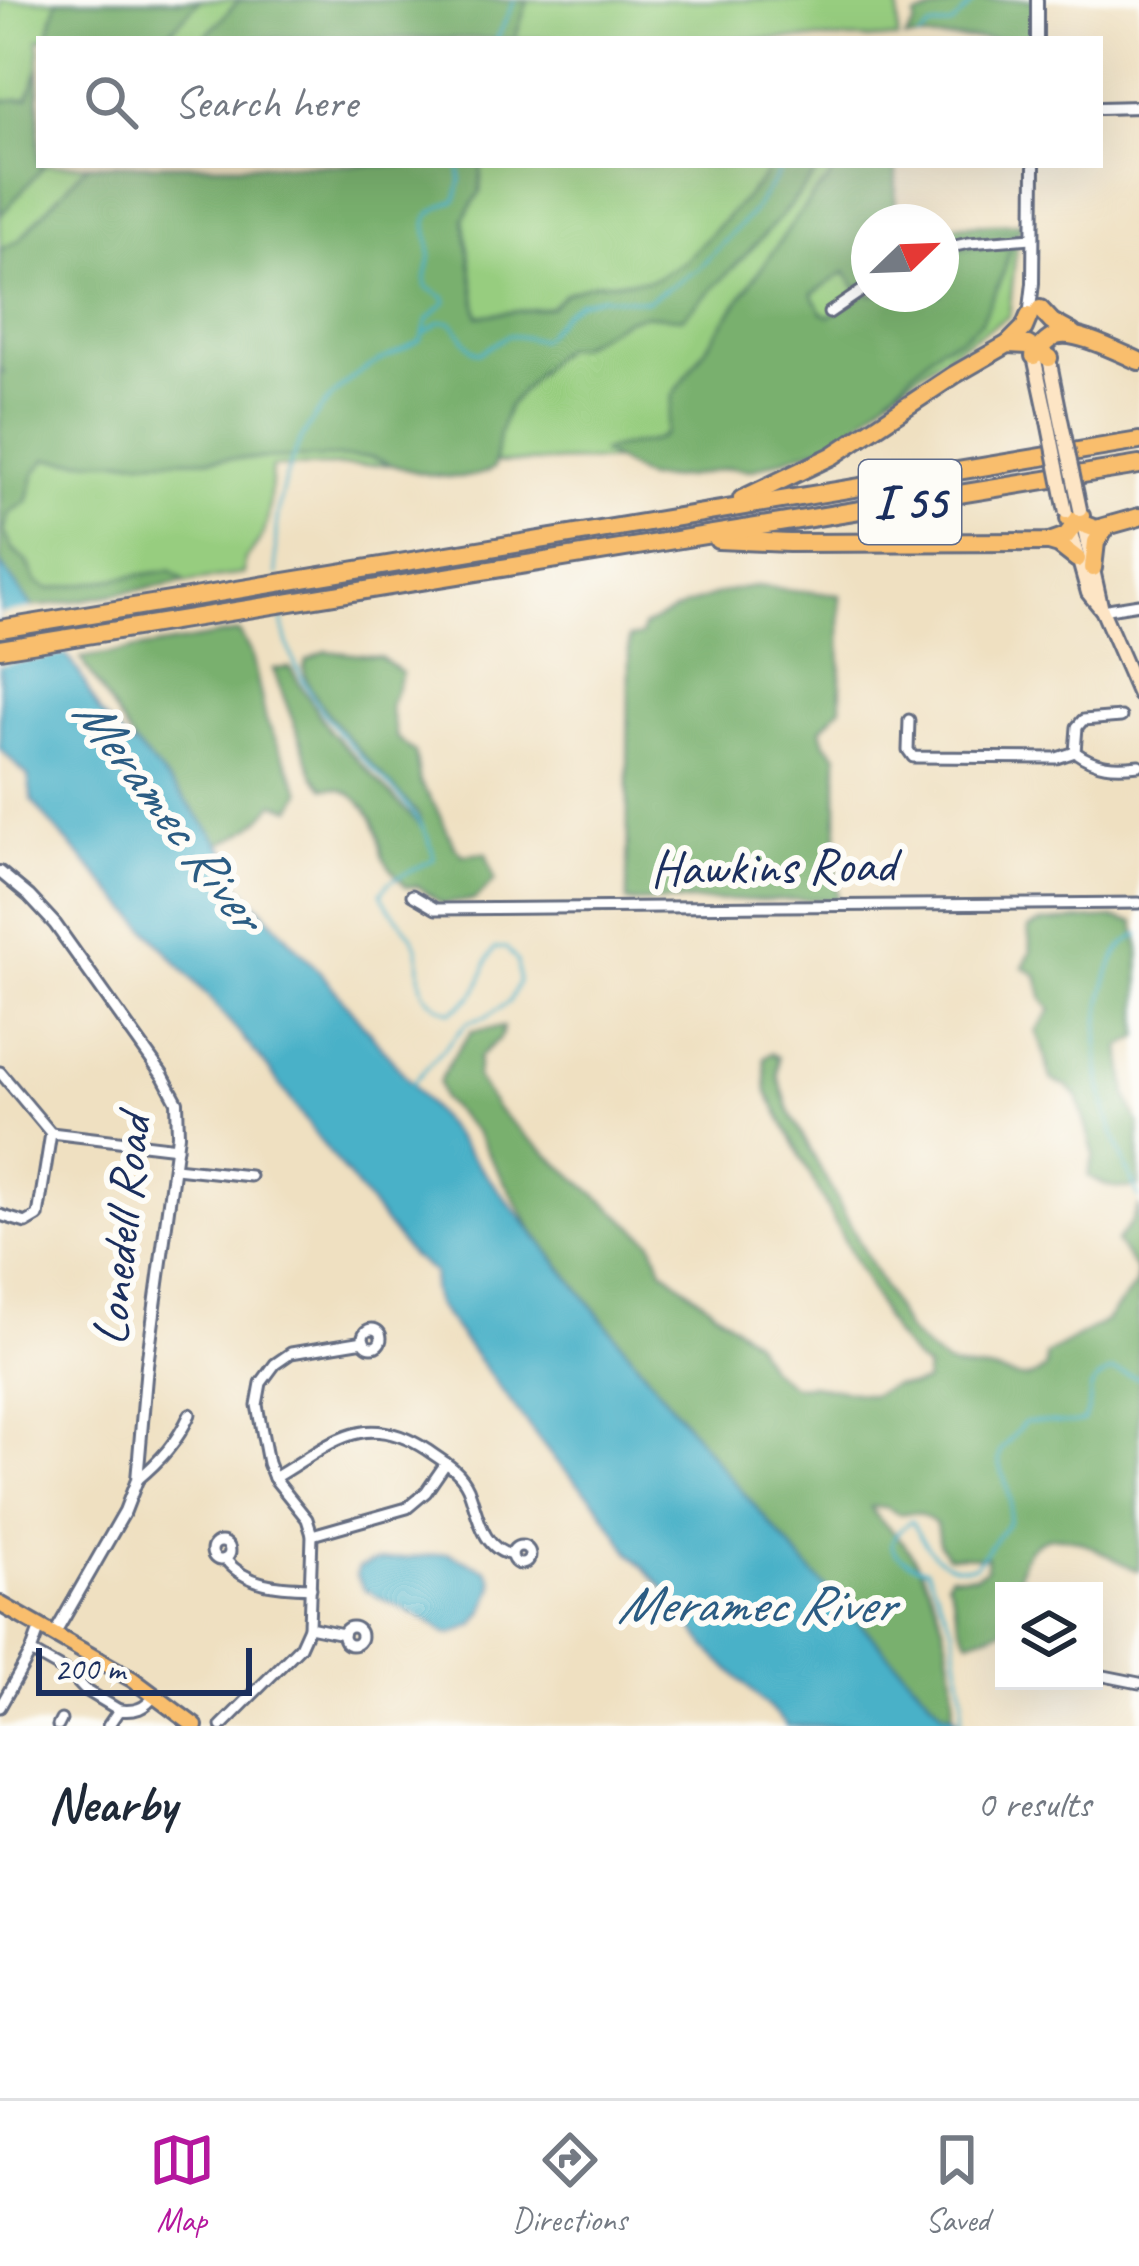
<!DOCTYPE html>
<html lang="en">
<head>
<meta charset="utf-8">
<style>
	body { margin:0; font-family:Caveat,sans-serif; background:#f2f2f3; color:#1f2937 }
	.controls { position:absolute; right:36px; bottom:36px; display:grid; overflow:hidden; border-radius:0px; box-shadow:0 12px 48px #0002 }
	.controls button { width:108px; height:108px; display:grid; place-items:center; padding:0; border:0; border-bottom:3px solid #e0e1e3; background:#fff; color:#1f2937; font:60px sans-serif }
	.compass { position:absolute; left:851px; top:204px; width:108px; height:108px; border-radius:50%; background:#fff; box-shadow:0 12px 48px #0002; rotate:67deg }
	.scale { position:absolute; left:36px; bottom:30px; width:216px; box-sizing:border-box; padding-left:12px; border:6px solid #1b2f5e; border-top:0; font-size:33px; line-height:42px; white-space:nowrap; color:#1b2f5e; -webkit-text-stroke:9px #fdfcf7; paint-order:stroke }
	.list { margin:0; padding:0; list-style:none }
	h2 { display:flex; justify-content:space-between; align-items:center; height:156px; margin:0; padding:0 48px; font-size:51px }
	h2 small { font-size:39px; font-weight:400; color:#747a83 }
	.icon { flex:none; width:66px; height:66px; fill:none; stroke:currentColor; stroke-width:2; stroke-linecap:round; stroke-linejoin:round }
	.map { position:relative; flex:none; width:1139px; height:1726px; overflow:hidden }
	.search { position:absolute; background:#fff; box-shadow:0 12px 48px #0002; left:36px; right:36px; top:36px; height:132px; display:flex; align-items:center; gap:30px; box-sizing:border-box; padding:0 42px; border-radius:0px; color:#747a83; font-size:45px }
	.sheet { height:372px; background:#fff }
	nav { display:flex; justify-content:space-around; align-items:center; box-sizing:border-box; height:168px; border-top:3px solid #e0e1e3; background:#fff; font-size:33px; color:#747a83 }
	nav a { display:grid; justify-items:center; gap:6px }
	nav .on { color:#b5179e }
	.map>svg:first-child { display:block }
	.green { fill:#97cd7f; stroke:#597e6e; stroke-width:3 }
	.forest { fill:#79b06e; stroke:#4a7066; stroke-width:3 }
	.water { fill:#4ab1c8; stroke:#327093; stroke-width:3 }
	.pier { fill:#efe0c1 }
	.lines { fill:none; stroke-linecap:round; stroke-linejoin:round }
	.stream { stroke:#4ab1c8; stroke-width:3 }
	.minor-casing { stroke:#656d81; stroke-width:15 }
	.tertiary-casing { stroke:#656d81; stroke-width:16 }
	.secondary-casing { stroke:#656d81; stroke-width:18 }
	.primary-casing { stroke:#656d81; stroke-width:20 }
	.motorway-casing { stroke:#656d81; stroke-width:22 }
	.minor { stroke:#fff; stroke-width:9 }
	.tertiary { stroke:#fff; stroke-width:10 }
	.secondary { stroke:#fde5c5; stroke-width:12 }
	.primary { stroke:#f9be6d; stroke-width:14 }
	.motorway { stroke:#f9be6d; stroke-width:16 }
	.secondary-bridge-casing { stroke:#656d81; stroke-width:18; stroke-linecap:butt }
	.secondary-bridge { stroke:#fde5c5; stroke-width:12 }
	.labels { text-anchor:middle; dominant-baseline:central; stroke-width:12; stroke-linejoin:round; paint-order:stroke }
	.shield { fill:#fdfcf7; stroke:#5f6c8c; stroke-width:3 }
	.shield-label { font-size:48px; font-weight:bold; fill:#1b2f5e }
	.street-label { font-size:51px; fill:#1b2f5e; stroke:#fdfcf7 }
	.water-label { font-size:54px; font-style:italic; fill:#2b5c83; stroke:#fdfcf7 }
</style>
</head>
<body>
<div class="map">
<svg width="1139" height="1726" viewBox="0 0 1139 1726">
	<rect width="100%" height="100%" fill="#fdfcf7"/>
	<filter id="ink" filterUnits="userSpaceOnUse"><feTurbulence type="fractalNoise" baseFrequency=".00833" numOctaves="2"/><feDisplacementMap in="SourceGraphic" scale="24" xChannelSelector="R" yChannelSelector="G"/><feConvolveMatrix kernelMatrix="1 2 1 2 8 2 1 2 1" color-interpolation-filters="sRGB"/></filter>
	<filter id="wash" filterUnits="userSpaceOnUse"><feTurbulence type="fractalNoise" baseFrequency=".004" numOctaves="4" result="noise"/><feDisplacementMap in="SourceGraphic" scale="48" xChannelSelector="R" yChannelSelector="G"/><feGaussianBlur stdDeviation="2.7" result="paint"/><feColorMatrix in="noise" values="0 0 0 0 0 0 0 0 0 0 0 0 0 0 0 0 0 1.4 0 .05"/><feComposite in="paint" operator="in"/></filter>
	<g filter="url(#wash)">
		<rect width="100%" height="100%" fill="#efe0c1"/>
		<path class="green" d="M 0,0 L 899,0 L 898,39 L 39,39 L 39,165 L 894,165 L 869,222 L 869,294 L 941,294 L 941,230 L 1013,228 L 1016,248 L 1009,316 L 941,357 L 834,436 L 689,459 L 272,467 C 268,505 275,529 245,559 L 244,574 L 186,582 L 171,571 L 49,590 L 36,582 L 28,563 L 13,550 L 4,531 L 10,513 L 27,501 L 35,472 L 0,473 Z"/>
		<g class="forest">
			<polygon points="57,0 200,0 163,39 47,39"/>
			<polygon points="239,0 528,0 515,39 203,39"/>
			<polygon points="958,0 1035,0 1033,39 905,39 915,24 915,17 954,5"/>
			<polygon points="39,68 39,165 45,165 0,216 0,101 28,98"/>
			<path d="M 87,165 L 482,165 L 480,192 L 464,218 L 478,316 L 551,307 L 566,293 L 595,283 L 652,280 L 685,261 L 762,180 L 768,165 L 822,165 C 781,221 733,270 682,318 L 644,315 L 626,320 L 578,346 L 563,349 L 551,358 L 508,407 L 499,434 L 494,468 C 461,489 404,470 371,457 L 68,461 L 46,459 L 35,473 L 27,502 L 9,513 L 4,531 L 13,550 L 28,563 L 36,582 L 49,589 L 171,570 L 186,582 L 33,608 L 0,563 L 0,374 L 4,373 L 0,365 L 0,250 L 19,240 Z"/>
			<path d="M 836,165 L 896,165 L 895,222 L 869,222 L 869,282 L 857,289 L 845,272 L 812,294 L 822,312 L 830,316 L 869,291 L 869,294 L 941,294 L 941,253 L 970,247 L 1011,246 L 1004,272 L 981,322 L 960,339 L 940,346 L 852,430 L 826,445 L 751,470 L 729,468 L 685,477 L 663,478 L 645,478 L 602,452 C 622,441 647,448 665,434 L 673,395 L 794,221 L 816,192 L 827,183 Z"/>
			<polygon points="1023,223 1019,232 974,237 941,246 941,226"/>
			<path d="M 756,586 L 840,595 L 841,707 L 821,729 L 825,743 L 837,755 L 837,899 L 627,902 L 629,638 L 641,636 L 643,627 C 677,608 718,590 756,586 Z"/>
			<path d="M 239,632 L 252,655 L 266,720 L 301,792 L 292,809 L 274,803 C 259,824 244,834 219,844 L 187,802 L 135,745 L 81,658 Z"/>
			<path d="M 326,651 L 380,657 L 402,673 L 390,706 L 396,737 L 415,753 L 420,782 L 436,808 L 455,847 L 463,855 L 486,853 L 495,880 L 474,900 L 442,904 L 418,886 L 406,887 C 398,877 387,866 382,855 C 381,851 380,840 379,836 C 372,811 352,785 325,788 L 314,776 L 273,669 L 290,668 L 329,730 L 422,827 L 418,814 C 394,786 307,703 304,670 C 304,667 305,664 306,661 Z"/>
			<path d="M 1113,918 L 1134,922 L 1139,947 L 1139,1037 L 1121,1047 L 1127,1094 L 1139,1126 L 1139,1186 C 1119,1191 1105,1186 1088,1176 L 1094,1155 L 1078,1098 L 1067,1087 L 1052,1080 C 1044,1063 1045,1048 1036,1031 L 1051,1010 L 1043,1000 L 1037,975 L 1023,967 L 1031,951 L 1028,929 L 1044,922 Z"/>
			<path d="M 503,1027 L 501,1037 L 479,1057 L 477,1078 L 497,1109 L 527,1137 L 652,1242 L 662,1269 L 754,1341 L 768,1367 L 792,1386 L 811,1385 L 872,1395 L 893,1385 L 912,1386 L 925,1382 L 927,1369 L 915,1360 L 892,1332 L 767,1092 L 764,1058 L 771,1053 L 778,1057 L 778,1076 L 789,1110 L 907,1331 C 921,1343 936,1361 954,1367 C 966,1371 981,1368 993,1371 C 1013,1376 1030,1386 1046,1367 L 1046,1355 L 1106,1321 L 1136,1284 L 1136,1270 L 1116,1242 L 1131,1223 L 1139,1205 L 1139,1571 C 1108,1560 1054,1511 1026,1554 C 1020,1563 1019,1580 1016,1591 L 1004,1591 L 1004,1629 L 969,1640 C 956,1624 956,1600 947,1581 L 950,1575 L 976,1576 L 986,1569 L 987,1557 L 947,1556 L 939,1543 L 936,1524 C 923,1515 915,1510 899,1514 L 885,1507 L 871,1507 C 878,1522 892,1529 903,1542 C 937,1586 958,1659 953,1714 L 943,1712 L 816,1577 L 714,1459 L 533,1231 L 476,1133 L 443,1099 L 439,1082 L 452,1058 L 472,1031 Z"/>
		</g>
		<g class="water">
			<polygon points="0,563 80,674 99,712 131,746 135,745 187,802 228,854 237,883 321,973 532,1231 714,1459 816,1577 943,1712 953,1714 963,1726 788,1726 708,1649 668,1592 630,1553 597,1503 553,1458 436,1304 432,1290 434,1273 411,1256 322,1143 268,1068 213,1002 52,825 32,800 28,776 0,749"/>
			<polygon points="448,1553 487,1570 493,1579 493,1589 484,1611 474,1625 453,1634 445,1633 430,1622 364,1589 356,1575 358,1568 372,1562"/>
		</g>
		<polygon class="pier" points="41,607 73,653 0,665 0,614"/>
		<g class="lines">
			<g class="stream">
				<polyline points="497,39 515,0"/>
				<polyline points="918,39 930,28 952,25 976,0"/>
				<path d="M 426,332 L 440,322 L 450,322 C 463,330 465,350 480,353 L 508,335 L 541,340 L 564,313 L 578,302 L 603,297 L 647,301 L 698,269 L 752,213 L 784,165"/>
				<path d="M 277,575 C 269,501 293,423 355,376 C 375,361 400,353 421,339 L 428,319 L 446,302 L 445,298 L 426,287 C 424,275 429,269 430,257 C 432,225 410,217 456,200 L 461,181 L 459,165"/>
				<path d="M 281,609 C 286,663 315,708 352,747 C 379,777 429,817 434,859 L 389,882 L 381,893 C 388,912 405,923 414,940 C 429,969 404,994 451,1012 C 460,1006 471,999 477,989 C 485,975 484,961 495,948 L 506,948 L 517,961 L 519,981 L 509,1002 L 486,1017 L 468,1022 L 410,1086"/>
				<path d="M 1139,934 C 1131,939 1123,944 1118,952 C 1098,987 1094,1052 1102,1092 C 1109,1129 1126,1164 1139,1199"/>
				<path d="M 961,1726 L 963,1697 L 953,1628 L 927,1569 C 896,1559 875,1546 911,1521 C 927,1548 940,1572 975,1566 L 1009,1522 L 1011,1501 L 999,1460 L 1001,1450 L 1025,1422 C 1049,1419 1060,1427 1083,1421 C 1100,1395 1075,1390 1112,1371 L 1139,1378"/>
			</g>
		</g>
	</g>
	<g filter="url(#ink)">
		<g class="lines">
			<defs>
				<g id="minor">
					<polyline points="941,249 969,243 1032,238"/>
					<polyline points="829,313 869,286"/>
					<polyline points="1102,610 1139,604"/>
					<polyline points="909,720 908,750 913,757 1057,758 1075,752 1077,727 1083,720 1121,717"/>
					<path d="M 1075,752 C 1096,767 1114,768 1139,765"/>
					<polyline points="412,895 436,909 1139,903"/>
					<polyline points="0,1072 51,1133 38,1216 26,1223 0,1215"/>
					<polyline points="51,1133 177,1148"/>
					<polyline points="175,1168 250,1176"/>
					<circle cx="372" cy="1338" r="9"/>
					<path d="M 274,1478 C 331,1445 362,1408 427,1450 C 443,1461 460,1470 468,1488 C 478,1513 481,1549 512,1555"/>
					<path d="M 137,1480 C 161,1460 177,1442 190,1414"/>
					<polyline points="312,1535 407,1508 426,1492 446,1463"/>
					<circle cx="221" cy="1551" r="9"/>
					<circle cx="521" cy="1555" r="9"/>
					<path d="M 225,1559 C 247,1586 278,1587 311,1588"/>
					<circle cx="352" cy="1636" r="9"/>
					<polyline points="309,1627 343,1634"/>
					<polyline points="31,1652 70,1674 84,1689 119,1710"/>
					<polyline points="1094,1674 1139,1683"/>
					<polyline points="0,1707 31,1652 40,1627"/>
					<polyline points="58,1726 61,1720"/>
					<path d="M 108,1726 L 119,1710 C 135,1712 145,1709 155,1695"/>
					<polyline points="221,1726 300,1647 309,1627 312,1535 307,1519 274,1478 268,1463 257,1405 261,1383 275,1364 291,1353 364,1341"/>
				</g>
				<g id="tertiary">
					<polyline points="1037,39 1037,0"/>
					<polyline points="1100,108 1139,107"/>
					<polyline points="1029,317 1033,283 1034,165"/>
					<polyline points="0,872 29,896 55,924 163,1076 177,1102 178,1135 147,1365 137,1480 125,1511 54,1635"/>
				</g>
				<g id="secondary">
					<polyline points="1034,356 1048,421"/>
					<polyline points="1049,358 1061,419"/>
					<polyline points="1082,520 1102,610 1139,695"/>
					<polyline points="1070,529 1088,593 1101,609"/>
				</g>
				<polyline id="primary" points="0,1604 132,1679 195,1726"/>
				<g id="motorway">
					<polyline points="1040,309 1052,322 1072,333"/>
					<polyline points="1008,344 1024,328 1029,316"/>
					<path d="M 1034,356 C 1040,348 1046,340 1056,336 C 1075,329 1120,353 1139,361"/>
					<polyline points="742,499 832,456 954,375 1008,344 1028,345 1049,358"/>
					<polyline points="1069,519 1096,529 1139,517"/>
					<polyline points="718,540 789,543 1049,542 1066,536 1081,516"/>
					<polyline points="1049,542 1059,545 1077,559"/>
					<polyline points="1093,568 1096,542 1106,528"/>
					<polyline points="0,629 1139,441"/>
					<polyline points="0,649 1139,465"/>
				</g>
			</defs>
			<use href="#minor" class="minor-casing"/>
			<use href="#tertiary" class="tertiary-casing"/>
			<use href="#secondary" class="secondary-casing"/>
			<use href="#primary" class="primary-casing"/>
			<use href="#motorway" class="motorway-casing"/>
			<use href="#minor" class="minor"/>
			<use href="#tertiary" class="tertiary"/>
			<use href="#secondary" class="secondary"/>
			<use href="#primary" class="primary"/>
			<use href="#motorway" class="motorway"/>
			<defs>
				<g id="secondary-bridge">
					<polyline points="1061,419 1080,509"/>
					<polyline points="1048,421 1066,512"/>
				</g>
			</defs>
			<use href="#secondary-bridge" class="secondary-bridge-casing"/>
			<use href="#secondary-bridge" class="secondary-bridge"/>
		</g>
	</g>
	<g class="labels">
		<rect class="shield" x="859" y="460" width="102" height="84" rx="9"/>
		<g class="shield-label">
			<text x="910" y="502">I 55</text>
		</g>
		<g class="street-label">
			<text transform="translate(773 866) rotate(-1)">Hawkins Road</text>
			<text transform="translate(121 1230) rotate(-84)">Lonedell Road</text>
		</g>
		<g class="water-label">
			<text transform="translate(169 812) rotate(53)">Meramec River</text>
			<text x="755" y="1604">Meramec River</text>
		</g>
	</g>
</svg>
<div class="controls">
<button><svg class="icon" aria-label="layers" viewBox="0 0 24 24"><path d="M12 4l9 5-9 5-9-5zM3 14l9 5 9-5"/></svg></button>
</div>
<svg class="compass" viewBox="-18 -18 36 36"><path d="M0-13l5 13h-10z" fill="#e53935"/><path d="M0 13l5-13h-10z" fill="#747a83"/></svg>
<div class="scale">200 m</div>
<div class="search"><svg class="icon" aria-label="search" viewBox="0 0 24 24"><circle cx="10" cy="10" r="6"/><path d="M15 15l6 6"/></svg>Search here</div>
</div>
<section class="sheet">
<h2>Nearby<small>0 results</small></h2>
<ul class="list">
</ul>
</section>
<nav>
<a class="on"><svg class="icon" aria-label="map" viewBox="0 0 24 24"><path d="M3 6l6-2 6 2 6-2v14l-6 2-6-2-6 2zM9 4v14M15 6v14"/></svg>Map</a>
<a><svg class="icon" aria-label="directions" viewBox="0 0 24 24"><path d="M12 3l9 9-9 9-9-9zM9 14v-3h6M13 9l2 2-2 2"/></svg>Directions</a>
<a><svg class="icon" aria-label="saved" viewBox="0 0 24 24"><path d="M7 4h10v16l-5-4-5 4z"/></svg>Saved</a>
</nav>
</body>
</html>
